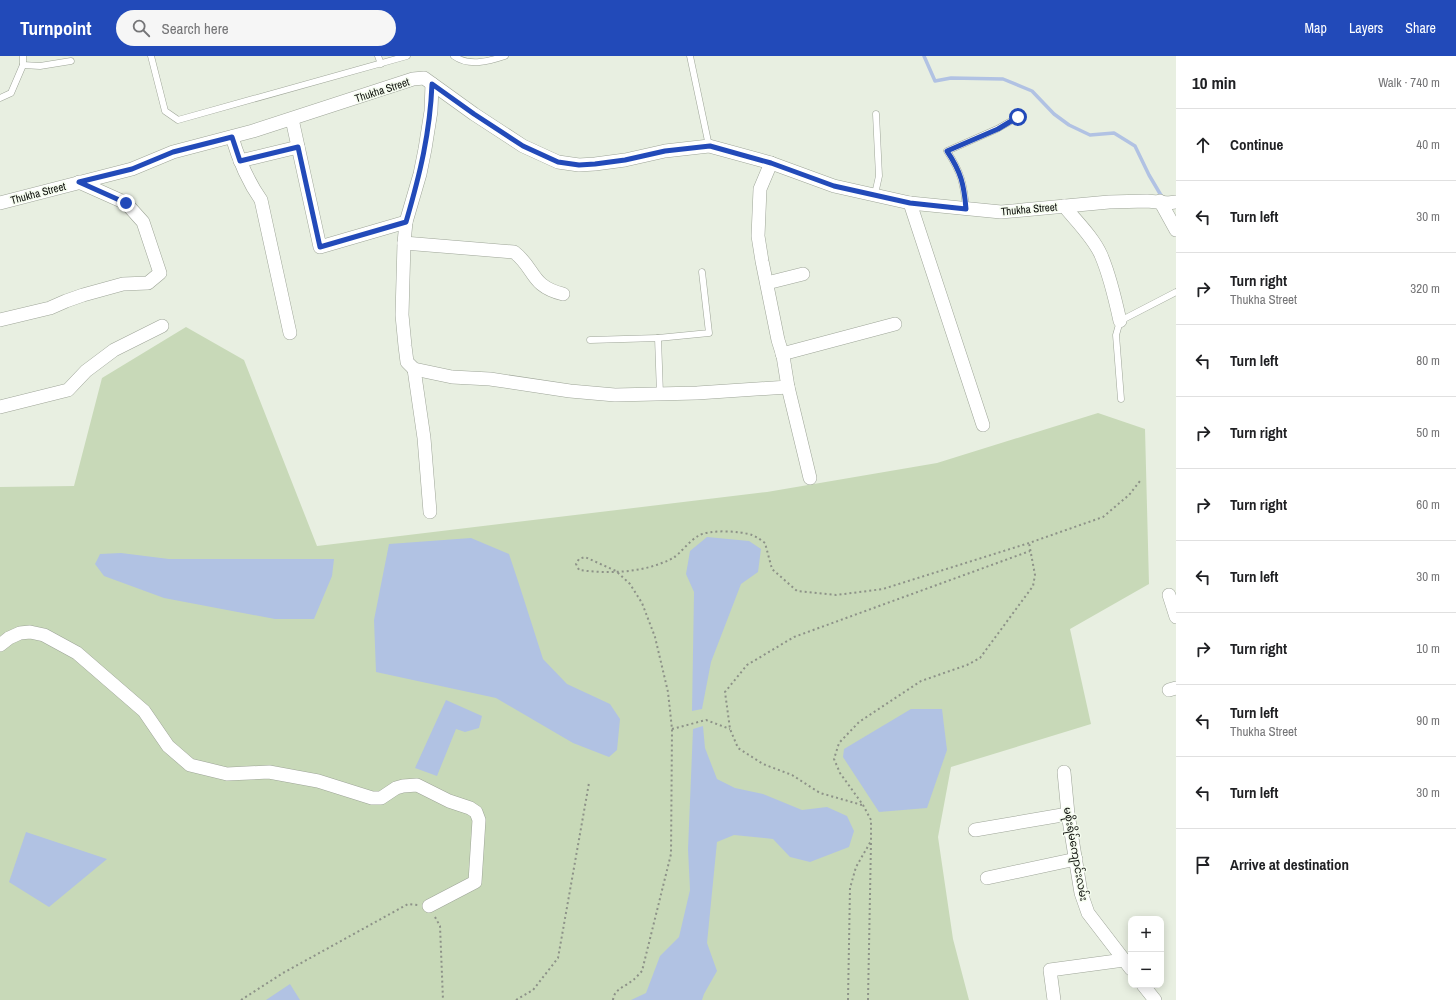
<!DOCTYPE html>
<html lang="en">
<head>
<meta charset="utf-8">
<style>
	body { margin:0; font-family:"Archivo Narrow","Noto Sans Myanmar",sans-serif; background:#f6f6f6; color:#202124 }
	.controls { position:absolute; right:12px; bottom:12px; display:grid; overflow:hidden; border-radius:8px; box-shadow:0 2px 10px #0003 }
	.controls button { width:36px; height:36px; display:grid; place-items:center; padding:0; border:0; border-bottom:1px solid #e0e0e0; background:#fff; color:#202124; font:20px sans-serif }
	.stop { position:absolute; width:12px; height:12px; margin:-9px; border:3px solid #224ab9; border-radius:50%; background:#fff }
	.stop.end { background:#224ab9; border-color:#fff; box-shadow:0 1px 4px #0008 }
	.list { margin:0; padding:0; list-style:none }
	h2 { display:flex; justify-content:space-between; align-items:center; height:52px; margin:0; padding:0 16px; font-size:17px }
	h2 small { font-size:13px; font-weight:400; color:#757577 }
	.list li { display:grid; grid-template-columns:26px 1fr auto; gap:12px; align-items:center; box-sizing:border-box; height:72px; padding:0 16px; border-top:1px solid #e0e0e0 }
	.list b { display:block; font-size:15px; white-space:nowrap }
	.list p { margin:0; font-size:13px; white-space:nowrap; color:#757577 }
	.list em { font-size:13px; font-style:normal; color:#757577 }
	.icon { flex:none; width:22px; height:22px; fill:none; stroke:currentColor; stroke-width:2; stroke-linecap:round; stroke-linejoin:round }
	.map { position:relative; flex:none; width:1176px; height:944px; overflow:hidden }
	header { display:flex; align-items:center; gap:24px; box-sizing:border-box; height:56px; padding:0 20px; background:#224ab9; color:#fff }
	header strong { font-size:19px }
	nav { display:flex; gap:22px; margin-inline-start:auto; font-size:14px }
	.search { width:280px; height:36px; background:#f6f6f6; display:flex; align-items:center; gap:10px; box-sizing:border-box; padding:0 14px; border-radius:22px; color:#757577; font-size:15px }
	main { display:flex }
	aside { flex:1; background:#fff }
	.map>svg:first-child { display:block }
	.green { fill:#c8d9b8 }
	.water { fill:#b1c2e3 }
	.lines { fill:none; stroke-linecap:round; stroke-linejoin:round }
	.stream { stroke:#b1c2e3; stroke-width:3.5 }
	.service-casing { stroke:#9ea598; stroke-width:7 }
	.minor-casing { stroke:#9ea598; stroke-width:14 }
	.path { stroke:#8d9288; stroke-width:2; stroke-dasharray:2 3; stroke-linecap:butt }
	.service { stroke:#fff; stroke-width:6 }
	.minor { stroke:#fff; stroke-width:13 }
	.route { stroke:#224ab9; stroke-width:5 }
	.labels { text-anchor:middle; dominant-baseline:central; stroke-width:3; stroke-linejoin:round; paint-order:stroke }
	.street-label { font-size:11px; fill:#0d0f0b; stroke:#f5fcef }
</style>
</head>
<body>
<header>
<strong>Turnpoint</strong>
<div class="search"><svg class="icon" aria-label="search" viewBox="0 0 24 24"><circle cx="10" cy="10" r="6"/><path d="M15 15l6 6"/></svg>Search here</div>
<nav><a>Map</a><a>Layers</a><a>Share</a></nav>
</header>
<main>
<div class="map">
<svg width="1176" height="944" viewBox="0 0 1176 944">
	<rect width="100%" height="100%" fill="#e8efe1"/>
	<polygon class="green" points="186,271 244,304 317,490 767,436 937,407 1098,357 1145,373 1149,528 1070,573 1091,668 951,711 938,781 953,883 969,944 0,944 0,431 74,430 102,322"/>
	<g class="water">
		<polygon points="707,481 749,485 761,493 758,516 741,528 711,606 702,653 692,655 694,536 686,518 690,495"/>
		<polygon points="471,482 509,498 519,528 543,603 567,628 610,648 620,663 617,694 609,701 573,687 496,642 376,616 374,564 389,488"/>
		<polygon points="121,497 169,503 334,503 332,520 314,563 275,563 164,542 104,520 95,508 100,498"/>
		<polygon points="446,644 482,660 479,672 465,676 456,673 437,720 415,712"/>
		<polygon points="911,653 942,653 947,694 927,752 879,756 843,701 844,693"/>
		<polygon points="703,670 705,692 717,723 735,732 763,738 802,754 827,751 847,760 854,775 849,791 810,806 790,801 773,783 734,779 717,786 707,887 717,915 704,938 702,944 631,944 646,937 660,900 679,881 690,834 688,793 693,673"/>
		<polygon points="26,776 107,803 49,851 9,826"/>
		<polygon points="290,928 300,944 266,944"/>
	</g>
	<g class="lines">
		<polyline class="stream" points="924,0 935,25 951,22 1003,23 1032,35 1054,58 1069,69 1090,79 1114,77 1135,90 1149,119 1162,141"/>
		<defs>
			<g id="service">
				<polyline points="151,0 165,55 178,64 407,0"/>
				<polyline points="378,0 381,8"/>
				<path d="M 454,0 C 469,11 490,5 505,0"/>
				<polyline points="690,0 709,90"/>
				<polyline points="23,9 40,10 71,5"/>
				<polyline points="0,42 11,37 23,9 23,0"/>
				<polyline points="875,138 879,120 876,58"/>
				<path d="M 966,153 C 964,128 961,116 947,95 L 997,73 L 1018,61"/>
				<polyline points="658,282 709,277 702,216"/>
				<polyline points="590,284 658,282 660,338"/>
				<polyline points="1121,343 1116,279 1120,265 1176,236"/>
			</g>
			<g id="minor">
				<polyline points="432,28 431,55 425,93 420,118 406,166 404,187 402,259 405,290 407,306 414,313 452,321 490,323 570,335 615,339 697,337 788,331 783,300 778,284 762,205 758,180 760,133 771,107"/>
				<polyline points="292,63 320,191 406,166"/>
				<path d="M 232,81 C 239,105 247,124 261,144 L 290,277"/>
				<polyline points="240,105 298,91"/>
				<polyline points="1160,145 1176,174"/>
				<polyline points="0,147 132,113 173,96 253,75 413,23 424,22 474,58 523,90 558,106 579,109 595,108 625,104 665,95 709,90 771,107 834,130 910,147 1001,156 1109,146 1147,145 1168,147 1176,146"/>
				<polyline points="910,147 983,369"/>
				<path d="M 1064,150 C 1076,165 1093,181 1101,199 C 1110,220 1115,242 1120,265"/>
				<path d="M 404,187 L 514,196 C 536,213 530,230 563,238"/>
				<polyline points="767,227 803,218"/>
				<polyline points="0,264 50,252 66,245 83,239 123,228 148,227 160,217 143,166 126,147 79,126"/>
				<polyline points="782,298 895,268"/>
				<polyline points="414,313 424,382 430,456"/>
				<polyline points="788,331 810,422"/>
				<polyline points="0,351 68,334 86,315 114,294 162,270"/>
				<polyline points="1169,539 1176,561"/>
				<polyline points="0,589 9,582 20,577 30,576 44,579 77,597 144,655 168,690 190,709 227,718 269,716 318,725 372,742 381,742 396,732 403,730 417,729 449,745 470,752 476,756 479,764 475,826 429,850"/>
				<polyline points="1169,634 1176,632"/>
				<polyline points="1064,716 1068,758 1081,837 1088,857 1131,913"/>
				<polyline points="975,774 1068,758"/>
				<polyline points="987,822 1076,803"/>
				<polyline points="1143,929 1155,944"/>
				<polyline points="1054,944 1050,914 1124,904"/>
			</g>
		</defs>
		<use href="#service" class="service-casing"/>
		<use href="#minor" class="minor-casing"/>
		<g class="path">
			<polyline points="672,673 706,664 730,673"/>
			<polyline points="862,749 820,737 792,719 763,708 738,692 730,673 725,636 747,609 794,581 1030,495"/>
			<polyline points="435,861 440,870 443,944"/>
			<polyline points="241,944 283,917 408,848 418,849"/>
			<polyline points="516,944 533,934 558,902 589,727"/>
			<path d="M 613,944 C 614,933 625,931 633,924 C 636,922 639,918 642,915 L 671,798 L 672,673 L 668,636 L 655,581 L 642,547 L 630,528 L 616,515 L 585,501 L 579,503 L 576,508 L 579,514 C 609,518 645,517 673,502 C 680,498 689,485 698,480 C 709,473 740,475 752,479 C 757,481 761,484 765,487 L 772,513 L 797,535 L 836,539 L 883,533 L 1029,487 L 1103,461 L 1129,439 L 1140,425"/>
			<polyline points="848,944 850,832 856,811 871,785 871,764 863,749 840,717 834,703 839,687 859,666 921,625 967,609 980,602 1033,530 1035,519 1029,487"/>
			<polyline points="868,944 871,786"/>
		</g>
		<use href="#service" class="service"/>
		<use href="#minor" class="minor"/>
	</g>
	<g class="lines">
		<path class="route" d="M 126,147 L 79,126 L 132,113 L 173,96 L 232,81 L 240,105 L 298,91 L 320,191 L 406,166 C 420,118 430,77 432,28 L 474,58 L 523,90 L 558,106 L 579,109 L 595,108 L 625,104 L 665,95 L 710,90 L 771,107 L 834,130 L 910,147 L 966,153 C 964,128 961,116 947,95 L 998,73 L 1018,61"/>
	</g>
	<g class="labels">
		<g class="street-label">
			<text transform="translate(382 34) rotate(-18)">Thukha Street</text>
			<text transform="translate(38 137) rotate(-15)">Thukha Street</text>
			<text transform="translate(1029 153) rotate(-5)">Thukha Street</text>
			<text transform="translate(1076 798) rotate(80)">မစိုးရိမ်ကျောင်းလမ်း</text>
		</g>
	</g>
</svg>
<div class="controls">
<button>+</button>
<button>−</button>
</div>
<div class="stop" style="left:1018px;top:61px"></div>
<div class="stop end" style="left:126px;top:147px"></div>
</div>
<aside>
<h2>10 min<small>Walk · 740 m</small></h2>
<ul class="list">
<li><svg class="icon" aria-label="ahead" viewBox="0 0 24 24"><path d="M12 20V5M6 11l6-6 6 6"/></svg><div><b>Continue</b></div><em>40 m</em></li>
<li><svg class="icon" aria-label="left" viewBox="0 0 24 24"><path d="M17 20v-9H6M10 6l-5 5 5 5"/></svg><div><b>Turn left</b></div><em>30 m</em></li>
<li><svg class="icon" aria-label="right" viewBox="0 0 24 24"><path d="M7 20v-9h11M14 6l5 5-5 5"/></svg><div><b>Turn right</b><p>Thukha Street</p></div><em>320 m</em></li>
<li><svg class="icon" aria-label="left" viewBox="0 0 24 24"><path d="M17 20v-9H6M10 6l-5 5 5 5"/></svg><div><b>Turn left</b></div><em>80 m</em></li>
<li><svg class="icon" aria-label="right" viewBox="0 0 24 24"><path d="M7 20v-9h11M14 6l5 5-5 5"/></svg><div><b>Turn right</b></div><em>50 m</em></li>
<li><svg class="icon" aria-label="right" viewBox="0 0 24 24"><path d="M7 20v-9h11M14 6l5 5-5 5"/></svg><div><b>Turn right</b></div><em>60 m</em></li>
<li><svg class="icon" aria-label="left" viewBox="0 0 24 24"><path d="M17 20v-9H6M10 6l-5 5 5 5"/></svg><div><b>Turn left</b></div><em>30 m</em></li>
<li><svg class="icon" aria-label="right" viewBox="0 0 24 24"><path d="M7 20v-9h11M14 6l5 5-5 5"/></svg><div><b>Turn right</b></div><em>10 m</em></li>
<li><svg class="icon" aria-label="left" viewBox="0 0 24 24"><path d="M17 20v-9H6M10 6l-5 5 5 5"/></svg><div><b>Turn left</b><p>Thukha Street</p></div><em>90 m</em></li>
<li><svg class="icon" aria-label="left" viewBox="0 0 24 24"><path d="M17 20v-9H6M10 6l-5 5 5 5"/></svg><div><b>Turn left</b></div><em>30 m</em></li>
<li><svg class="icon" aria-label="arrive" viewBox="0 0 24 24"><path d="M6 21V4h12l-3 4 3 4H6"/></svg><div><b>Arrive at destination</b></div></li>
</ul>
</aside>
</main>
</body>
</html>
